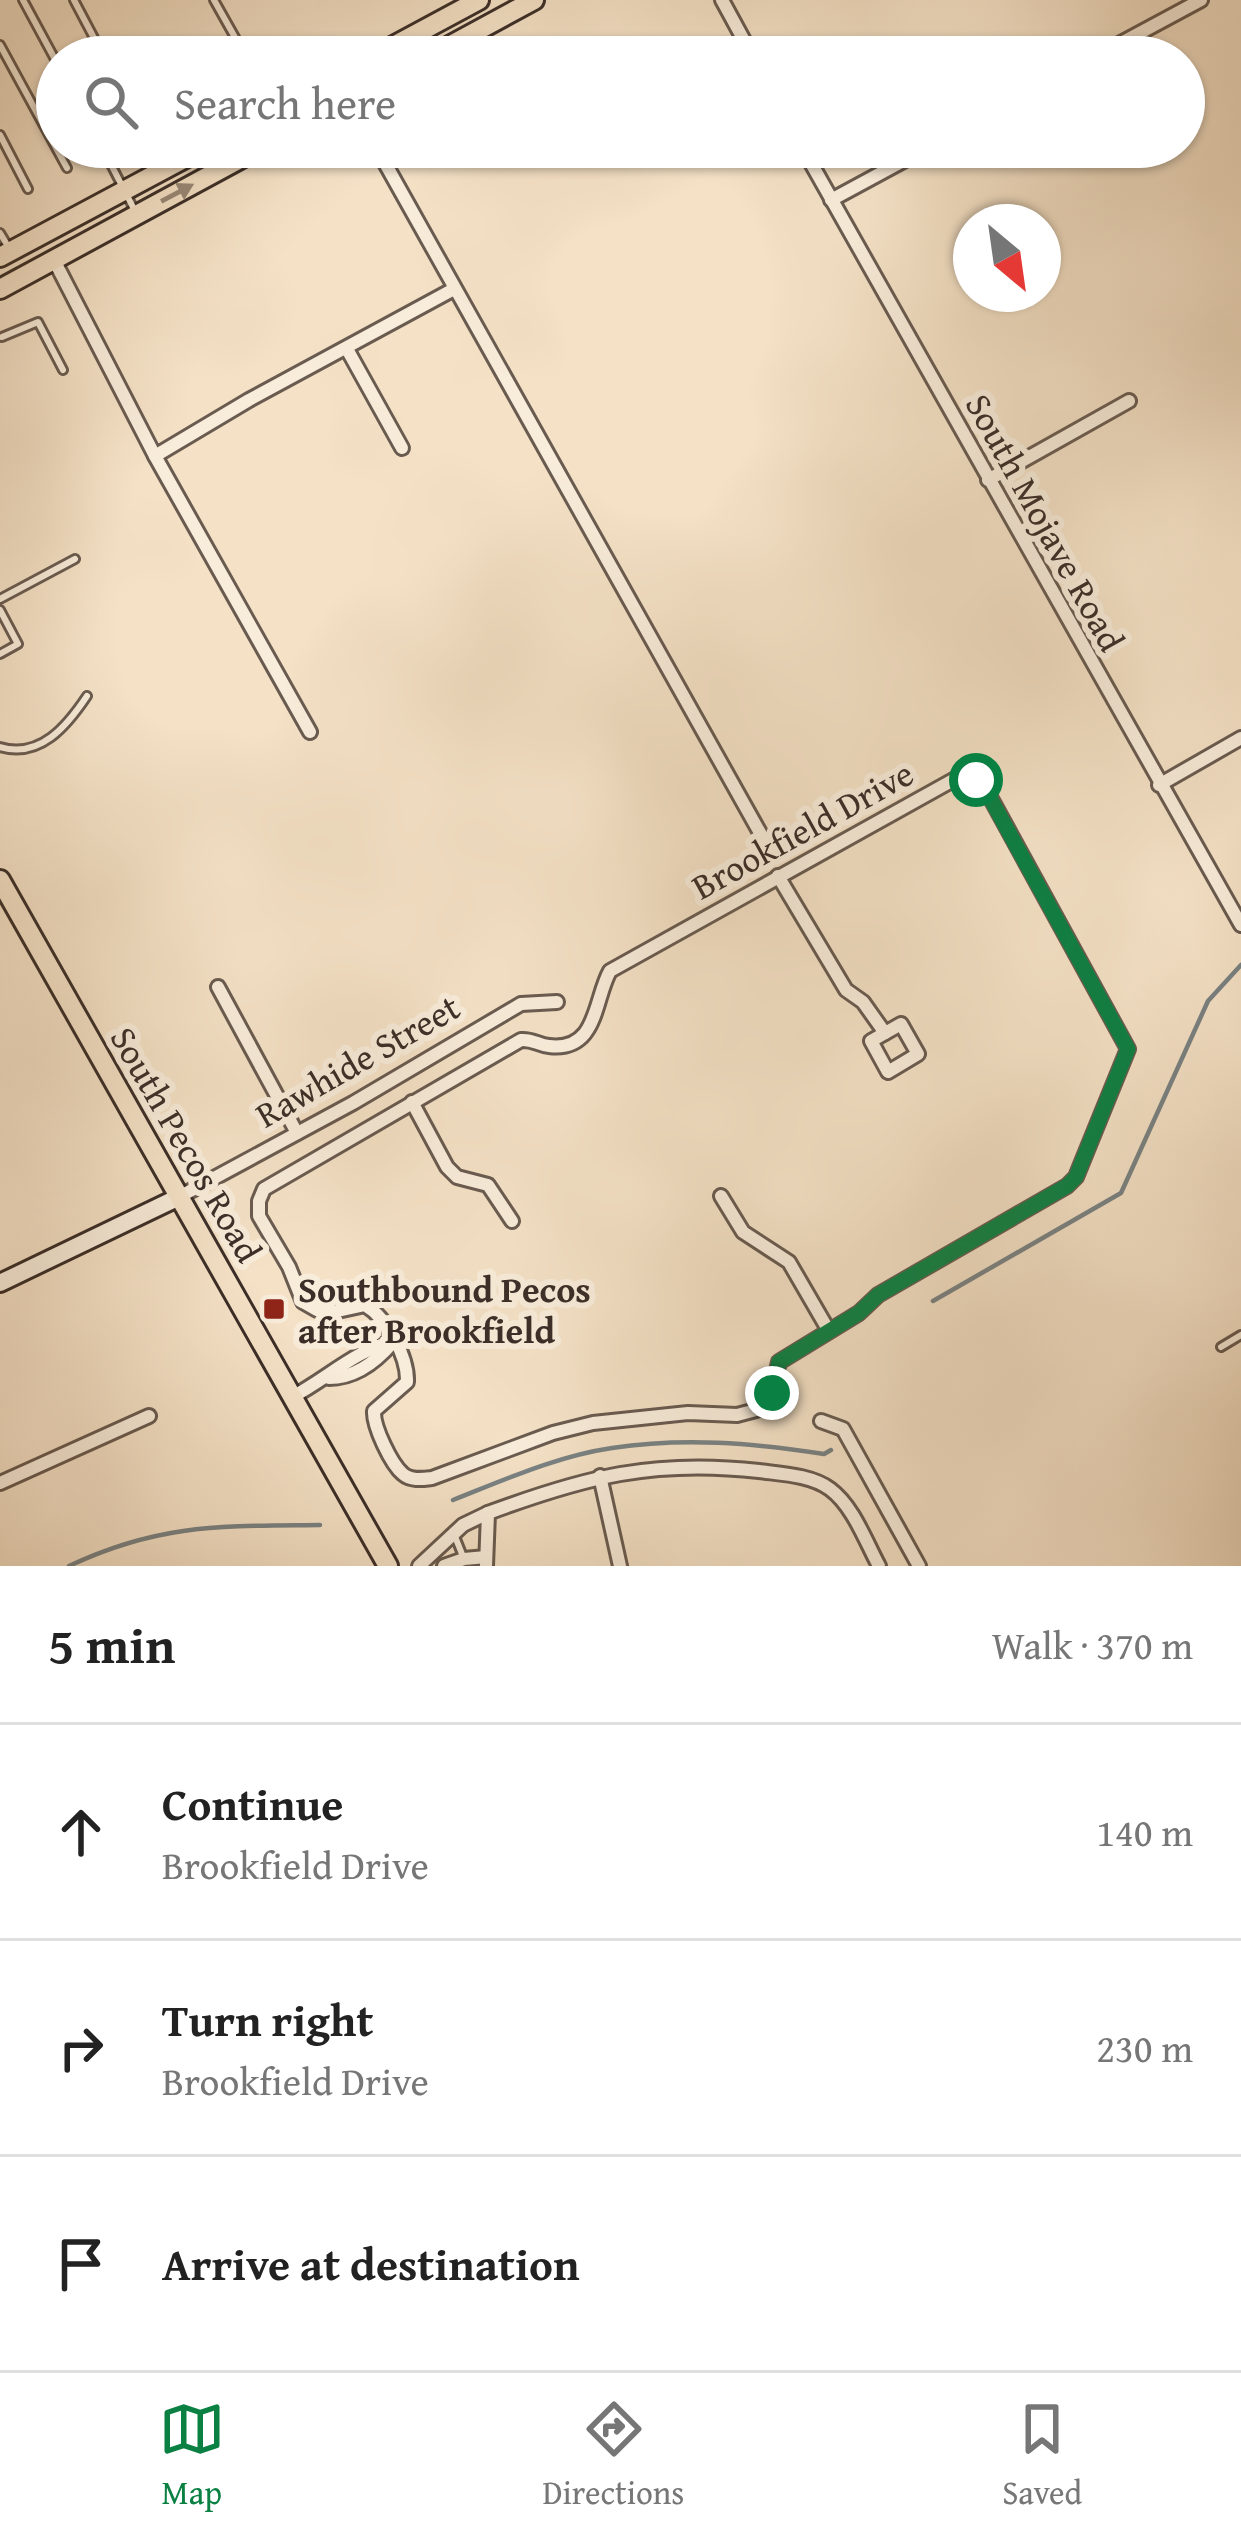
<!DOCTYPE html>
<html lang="en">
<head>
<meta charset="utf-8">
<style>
	body { margin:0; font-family:"Gentium Book Plus",serif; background:#f2f2f2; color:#222 }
	.compass { position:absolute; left:953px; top:204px; width:108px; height:108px; border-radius:50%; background:#fff; box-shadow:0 3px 9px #0004; rotate:151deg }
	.stop { position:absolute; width:36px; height:36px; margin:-27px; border:9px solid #0b8043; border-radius:50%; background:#fff }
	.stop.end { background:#0b8043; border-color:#fff; box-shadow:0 3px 12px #0008 }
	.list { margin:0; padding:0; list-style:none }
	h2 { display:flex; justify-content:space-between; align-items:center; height:156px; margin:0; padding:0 48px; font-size:51px }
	h2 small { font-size:39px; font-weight:400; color:#767676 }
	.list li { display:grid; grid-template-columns:78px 1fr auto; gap:36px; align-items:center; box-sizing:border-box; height:216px; padding:0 48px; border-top:3px solid #e0e0e0 }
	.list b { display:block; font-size:45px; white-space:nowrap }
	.list p { margin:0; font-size:39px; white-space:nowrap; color:#767676 }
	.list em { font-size:39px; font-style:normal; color:#767676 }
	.icon { flex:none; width:66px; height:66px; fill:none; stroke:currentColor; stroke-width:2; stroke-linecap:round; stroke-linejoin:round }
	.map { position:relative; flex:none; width:1241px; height:1566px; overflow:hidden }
	.search { position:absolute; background:#fff; box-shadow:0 3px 9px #0004; left:36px; right:36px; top:36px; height:132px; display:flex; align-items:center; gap:30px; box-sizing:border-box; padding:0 42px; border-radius:66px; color:#767676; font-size:45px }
	.sheet { height:804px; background:#fff }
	nav { display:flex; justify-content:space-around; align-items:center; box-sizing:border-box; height:168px; border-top:3px solid #e0e0e0; background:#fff; font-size:33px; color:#767676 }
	nav a { display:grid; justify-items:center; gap:6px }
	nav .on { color:#0b8043 }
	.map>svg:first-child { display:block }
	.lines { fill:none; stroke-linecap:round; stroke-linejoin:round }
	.stream { stroke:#798283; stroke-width:4.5 }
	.lane-casing { stroke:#695b50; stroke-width:12 }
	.street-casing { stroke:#695b50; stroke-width:18 }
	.secondary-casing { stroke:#3b2e28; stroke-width:22 }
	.primary-casing { stroke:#3b2e28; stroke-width:24 }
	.lane { stroke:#f8ecda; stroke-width:6 }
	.street { stroke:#f8ecda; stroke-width:12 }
	.secondary { stroke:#f8ecda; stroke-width:16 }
	.primary { stroke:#f4e1c6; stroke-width:18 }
	.oneway { fill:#988877 }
	.route { stroke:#0b8043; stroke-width:15 }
	.poi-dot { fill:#8f2418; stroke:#f8ecda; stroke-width:4.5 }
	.labels { text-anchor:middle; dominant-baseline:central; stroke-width:12; stroke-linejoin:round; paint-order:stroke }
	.street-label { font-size:36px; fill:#3b2e28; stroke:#f8ecda }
	.poi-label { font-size:36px; font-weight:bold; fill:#3b2e28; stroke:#f8ecda; text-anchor:start }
</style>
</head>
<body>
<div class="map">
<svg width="1241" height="1566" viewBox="0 0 1241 1566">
	<rect width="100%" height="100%" fill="#f4e1c6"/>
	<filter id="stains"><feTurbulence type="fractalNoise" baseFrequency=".00167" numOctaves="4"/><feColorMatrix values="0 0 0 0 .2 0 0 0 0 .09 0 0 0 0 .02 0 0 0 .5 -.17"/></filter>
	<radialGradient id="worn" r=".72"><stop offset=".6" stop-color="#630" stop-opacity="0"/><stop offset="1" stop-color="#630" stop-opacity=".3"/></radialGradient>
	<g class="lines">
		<g class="stream">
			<polyline points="933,1301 1121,1193 1208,1001 1241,965"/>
			<path d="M 453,1500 C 504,1480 557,1456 612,1448 C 684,1437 753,1443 824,1454 L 831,1450"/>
			<path d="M 69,1566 C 160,1523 223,1526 320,1525"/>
		</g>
		<defs>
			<g id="lane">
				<polyline points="23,0 57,63"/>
				<polyline points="74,0 104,57"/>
				<polyline points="214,0 246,57"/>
				<polyline points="0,45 67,168"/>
				<polyline points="0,135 28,189"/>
				<polyline points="102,147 136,213"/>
				<polyline points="0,233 9,248"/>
				<polyline points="2,337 38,322 63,370"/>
				<polyline points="0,599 75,559"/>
				<polyline points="0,610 18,644 0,654"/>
				<path d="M 0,747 C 40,759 67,726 87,696"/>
				<polyline points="1221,1347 1241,1335"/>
				<polyline points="454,1534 464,1559"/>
			</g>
			<g id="street">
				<polyline points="722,0 753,57"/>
				<polyline points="1095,57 1201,0"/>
				<polyline points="376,147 773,856"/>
				<polyline points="802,147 1241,925"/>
				<polyline points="831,200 929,147"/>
				<polyline points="54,260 155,456 310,732"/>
				<polyline points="347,349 402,448"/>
				<polyline points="155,456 249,400 454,289"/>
				<polyline points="988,480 1129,401"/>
				<path d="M 955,779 L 976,780 L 984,786 L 1128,1049 L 1076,1177 L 1067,1186 L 878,1295 L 859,1313 L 779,1362 L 772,1393 L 756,1410 L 737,1415 L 688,1413 L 593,1423 L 553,1433 L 432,1478 C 423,1479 411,1481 403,1474 C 391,1464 373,1426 374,1411 L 407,1382 C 408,1357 387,1318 365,1305 L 333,1312 L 317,1310 L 303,1302 L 289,1267 L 259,1216 L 259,1201 L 264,1189 L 521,1040 C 533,1039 538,1045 549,1046 C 598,1052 594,999 610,971 Z"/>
				<polyline points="1159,785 1241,738"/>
				<polyline points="778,876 846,990 863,1002 885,1033"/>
				<polyline points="218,987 297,1133"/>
				<polygon points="901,1024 918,1054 888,1072 871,1041"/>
				<polyline points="412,1102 447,1167 457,1177 488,1185 512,1221"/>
				<polyline points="721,1196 743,1232 789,1262 829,1331"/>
				<polyline points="179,1197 353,1103 521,1004 557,1002"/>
				<path d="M 329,1378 C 355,1378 376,1362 393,1342"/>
				<path d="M 292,1397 C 328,1378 354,1351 394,1341"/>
				<polyline points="821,1421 843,1429 919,1566"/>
				<polyline points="600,1476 620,1566"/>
				<polyline points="0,1483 149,1416"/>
				<polyline points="419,1566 463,1525 488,1513"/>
				<polyline points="444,1566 464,1559 486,1557"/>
				<path d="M 486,1566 L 488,1513 C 585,1477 654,1459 759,1471 C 781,1474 811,1475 830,1489 C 853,1506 865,1540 879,1566"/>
			</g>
			<polyline id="secondary" points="0,1283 179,1197"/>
			<g id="primary">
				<polyline points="373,57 479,0"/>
				<polyline points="429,57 534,0"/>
				<polyline points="0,257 206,147"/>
				<polyline points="0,289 262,147"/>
				<polyline points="0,880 388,1566"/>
			</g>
		</defs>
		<use href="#lane" class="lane-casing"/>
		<use href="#street" class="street-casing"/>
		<use href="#secondary" class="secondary-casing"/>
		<use href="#primary" class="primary-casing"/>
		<use href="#lane" class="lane"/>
		<use href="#street" class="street"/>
		<use href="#secondary" class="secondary"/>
		<use href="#primary" class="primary"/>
	</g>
	<defs><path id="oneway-solid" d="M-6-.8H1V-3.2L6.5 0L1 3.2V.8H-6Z" transform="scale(3)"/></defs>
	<use class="oneway" href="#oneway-solid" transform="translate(177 193) rotate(-28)"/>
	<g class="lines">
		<polyline class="route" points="772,1393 779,1362 859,1313 878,1295 1067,1186 1076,1177 1128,1049 984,787 976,780"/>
	</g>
	<rect class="poi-dot" x="262" y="1297" width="24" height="24" rx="6"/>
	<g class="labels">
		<g class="street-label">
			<text transform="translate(1046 522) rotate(61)">South Mojave Road</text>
			<text transform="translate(802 829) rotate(-29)">Brookfield Drive</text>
			<text transform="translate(357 1060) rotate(-30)">Rawhide Street</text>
			<text transform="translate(187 1144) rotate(60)">South Pecos Road</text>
		</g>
		<g class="poi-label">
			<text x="298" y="1288">Southbound Pecos<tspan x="298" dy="41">after Brookfield</tspan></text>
		</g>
	</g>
	<rect width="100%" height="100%" filter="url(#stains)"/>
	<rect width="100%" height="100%" fill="url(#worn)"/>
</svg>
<svg class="compass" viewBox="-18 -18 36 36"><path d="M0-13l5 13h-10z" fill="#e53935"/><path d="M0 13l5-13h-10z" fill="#767676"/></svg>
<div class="stop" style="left:976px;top:780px"></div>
<div class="stop end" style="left:772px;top:1393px"></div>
<div class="search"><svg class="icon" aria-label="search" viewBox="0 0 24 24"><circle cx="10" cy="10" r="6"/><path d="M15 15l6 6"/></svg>Search here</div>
</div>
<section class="sheet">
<h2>5 min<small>Walk · 370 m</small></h2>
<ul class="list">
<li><svg class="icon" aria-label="ahead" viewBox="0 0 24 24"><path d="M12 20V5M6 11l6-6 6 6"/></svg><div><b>Continue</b><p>Brookfield Drive</p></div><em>140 m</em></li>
<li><svg class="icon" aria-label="right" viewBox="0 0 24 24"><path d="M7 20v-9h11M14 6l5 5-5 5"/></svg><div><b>Turn right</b><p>Brookfield Drive</p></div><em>230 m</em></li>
<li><svg class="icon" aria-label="arrive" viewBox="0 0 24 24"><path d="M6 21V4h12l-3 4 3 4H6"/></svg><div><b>Arrive at destination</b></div></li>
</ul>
</section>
<nav>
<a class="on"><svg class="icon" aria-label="map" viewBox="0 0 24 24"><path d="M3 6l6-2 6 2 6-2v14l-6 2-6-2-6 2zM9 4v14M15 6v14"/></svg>Map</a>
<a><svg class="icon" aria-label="directions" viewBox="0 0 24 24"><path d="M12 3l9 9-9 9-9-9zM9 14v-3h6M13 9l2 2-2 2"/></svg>Directions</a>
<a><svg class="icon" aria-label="saved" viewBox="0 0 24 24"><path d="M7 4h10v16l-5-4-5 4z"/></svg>Saved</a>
</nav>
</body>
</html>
